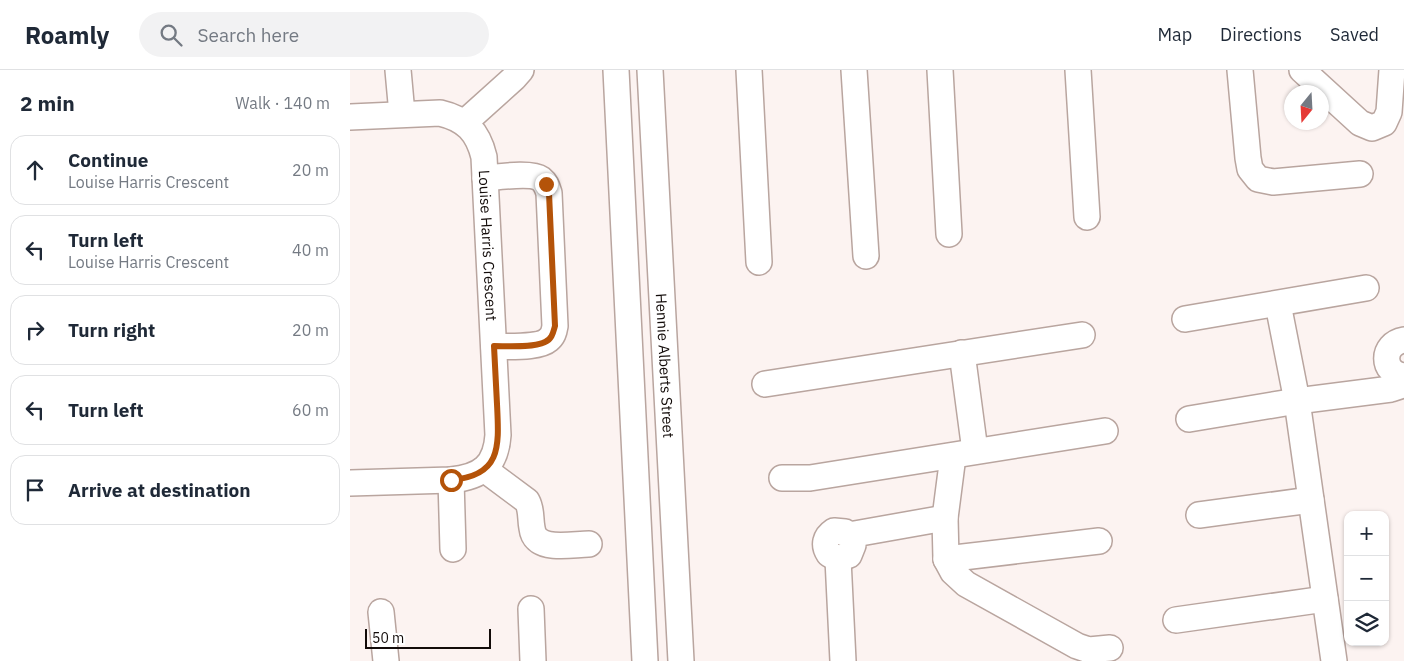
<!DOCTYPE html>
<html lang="en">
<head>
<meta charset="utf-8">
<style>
	body { margin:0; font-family:"IBM Plex Sans",sans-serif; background:#f2f2f3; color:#1f2937 }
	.controls { position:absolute; right:15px; bottom:15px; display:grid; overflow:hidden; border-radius:10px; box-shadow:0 1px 4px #0004 }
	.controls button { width:45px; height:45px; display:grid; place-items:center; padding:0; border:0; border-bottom:1px solid #e0e1e3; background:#fff; color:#1f2937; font:25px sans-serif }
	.compass { position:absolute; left:934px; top:15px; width:45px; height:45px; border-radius:50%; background:#fff; box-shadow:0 1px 4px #0004; rotate:198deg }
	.scale { position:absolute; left:15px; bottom:12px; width:126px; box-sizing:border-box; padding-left:5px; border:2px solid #120b09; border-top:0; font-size:14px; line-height:18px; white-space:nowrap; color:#120b09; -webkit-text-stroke:4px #fff; paint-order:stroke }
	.stop { position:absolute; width:15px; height:15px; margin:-11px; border:4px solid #b45309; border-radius:50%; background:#fff }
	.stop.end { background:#b45309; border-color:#fff; box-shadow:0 1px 5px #0008 }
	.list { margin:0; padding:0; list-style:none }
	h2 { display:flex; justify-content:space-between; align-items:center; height:65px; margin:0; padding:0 20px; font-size:21px }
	h2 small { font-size:16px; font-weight:400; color:#747a83 }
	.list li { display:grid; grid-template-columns:32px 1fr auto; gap:15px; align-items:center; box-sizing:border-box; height:70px; margin:0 10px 10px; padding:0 10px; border:1px solid #e0e1e3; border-radius:15px }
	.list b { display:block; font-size:19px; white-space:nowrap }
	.list p { margin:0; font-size:16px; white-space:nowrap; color:#747a83 }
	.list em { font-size:16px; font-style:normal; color:#747a83 }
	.icon { flex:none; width:28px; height:28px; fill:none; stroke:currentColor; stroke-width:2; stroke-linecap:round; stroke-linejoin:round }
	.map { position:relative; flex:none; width:1054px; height:591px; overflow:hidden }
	header { display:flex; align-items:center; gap:30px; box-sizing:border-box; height:70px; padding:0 25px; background:#fff; border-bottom:1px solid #e0e1e3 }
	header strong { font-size:24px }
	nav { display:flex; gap:28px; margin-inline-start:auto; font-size:18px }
	.search { width:350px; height:45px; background:#f2f2f3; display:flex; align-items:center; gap:12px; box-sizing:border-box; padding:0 18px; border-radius:28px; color:#747a83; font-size:19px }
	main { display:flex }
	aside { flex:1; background:#fff }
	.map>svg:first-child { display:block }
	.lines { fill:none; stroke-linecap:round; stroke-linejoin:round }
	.minor-casing { stroke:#b9a59f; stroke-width:28 }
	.minor { stroke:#fff; stroke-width:25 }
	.route { stroke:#b45309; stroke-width:6 }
	.labels { text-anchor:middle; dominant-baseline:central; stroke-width:5; stroke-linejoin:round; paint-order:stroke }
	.street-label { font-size:15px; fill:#120b09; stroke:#fff }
</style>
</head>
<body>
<header>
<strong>Roamly</strong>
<div class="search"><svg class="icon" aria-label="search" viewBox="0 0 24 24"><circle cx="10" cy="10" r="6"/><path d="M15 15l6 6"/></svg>Search here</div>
<nav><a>Map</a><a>Directions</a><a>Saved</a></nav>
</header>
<main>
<aside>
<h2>2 min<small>Walk · 140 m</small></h2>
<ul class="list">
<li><svg class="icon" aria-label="ahead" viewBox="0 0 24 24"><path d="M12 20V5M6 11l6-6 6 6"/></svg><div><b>Continue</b><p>Louise Harris Crescent</p></div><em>20 m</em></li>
<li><svg class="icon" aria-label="left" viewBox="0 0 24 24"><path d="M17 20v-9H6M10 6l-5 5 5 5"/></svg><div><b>Turn left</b><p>Louise Harris Crescent</p></div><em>40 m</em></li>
<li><svg class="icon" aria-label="right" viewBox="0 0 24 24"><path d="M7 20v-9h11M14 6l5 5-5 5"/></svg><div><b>Turn right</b></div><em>20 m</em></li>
<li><svg class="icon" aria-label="left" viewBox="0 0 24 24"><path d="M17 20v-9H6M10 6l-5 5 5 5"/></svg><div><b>Turn left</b></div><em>60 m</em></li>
<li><svg class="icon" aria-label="arrive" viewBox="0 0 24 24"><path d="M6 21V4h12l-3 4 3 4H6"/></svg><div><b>Arrive at destination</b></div></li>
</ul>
</aside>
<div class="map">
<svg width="1054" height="591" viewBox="0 0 1054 591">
	<rect width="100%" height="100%" fill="#fcf3f1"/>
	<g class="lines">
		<defs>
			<g id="minor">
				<polyline points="48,0 52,44"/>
				<polyline points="266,0 295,591"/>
				<path id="s1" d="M 300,0 L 331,591"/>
				<polyline points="399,0 409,192"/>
				<polyline points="504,0 516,186"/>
				<polyline points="590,0 599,164"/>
				<polyline points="728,0 737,147"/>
				<polyline points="890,0 898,88 900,99 908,109 923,112 1010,104"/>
				<polyline points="952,0 1010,53 1022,58 1034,53 1039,42 1042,0"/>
				<path id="s2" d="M 0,47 L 90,43 C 116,49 128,62 134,87 L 148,365 C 146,396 131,407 101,410 L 0,413"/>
				<polyline points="114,53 164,8 171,0"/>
				<path d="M 135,108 C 148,107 181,102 191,109 C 196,113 197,117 199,123 L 205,256 C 204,262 203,266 198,270 C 189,278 157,276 144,277"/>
				<polyline points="928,234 947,331 984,591"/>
				<polyline points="835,249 1016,218"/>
				<path d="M 1054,270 C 1031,274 1031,303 1054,306"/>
				<polyline points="612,283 625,381"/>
				<polyline points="415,314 732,265"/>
				<polyline points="839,349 947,331 1041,319 1050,316 1054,310"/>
				<polyline points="603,386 595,448 596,489 603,502 616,514 727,576 739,580 760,578"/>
				<path d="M 134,399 L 177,431 C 182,440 180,448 182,458 C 185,483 221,474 239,474"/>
				<polyline points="432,408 460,408 755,361"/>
				<polyline points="101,410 103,479"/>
				<polyline points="849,445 961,430"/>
				<path d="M 499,465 L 503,475 L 499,485 L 488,489 L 479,484 C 473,475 475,467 484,461 L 495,462 L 499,465 L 595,448"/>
				<polyline points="488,489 493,591"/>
				<polyline points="596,489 749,471"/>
				<polyline points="181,539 183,591"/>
				<polyline points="31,542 36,591"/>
				<polyline points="826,550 975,529"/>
			</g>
		</defs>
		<use href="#minor" class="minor-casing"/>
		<use href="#minor" class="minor"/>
	</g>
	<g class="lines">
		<path class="route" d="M 101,410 C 152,406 149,376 147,334 C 146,315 145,296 144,276 C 157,276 183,278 195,272 C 202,269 203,263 205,256 L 199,123 L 196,114"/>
	</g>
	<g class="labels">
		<g class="street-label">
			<text stroke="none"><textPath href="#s2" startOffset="245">Louise Harris Crescent</textPath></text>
			<text stroke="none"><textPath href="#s1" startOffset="296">Hennie Alberts Street</textPath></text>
		</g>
	</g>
</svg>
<div class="controls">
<button>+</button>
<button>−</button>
<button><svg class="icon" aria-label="layers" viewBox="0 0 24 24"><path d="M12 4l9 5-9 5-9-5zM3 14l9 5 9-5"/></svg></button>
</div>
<svg class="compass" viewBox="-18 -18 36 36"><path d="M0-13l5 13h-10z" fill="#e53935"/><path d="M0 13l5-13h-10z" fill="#747a83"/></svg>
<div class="scale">50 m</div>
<div class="stop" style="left:101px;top:410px"></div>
<div class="stop end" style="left:196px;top:114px"></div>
</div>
</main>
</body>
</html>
